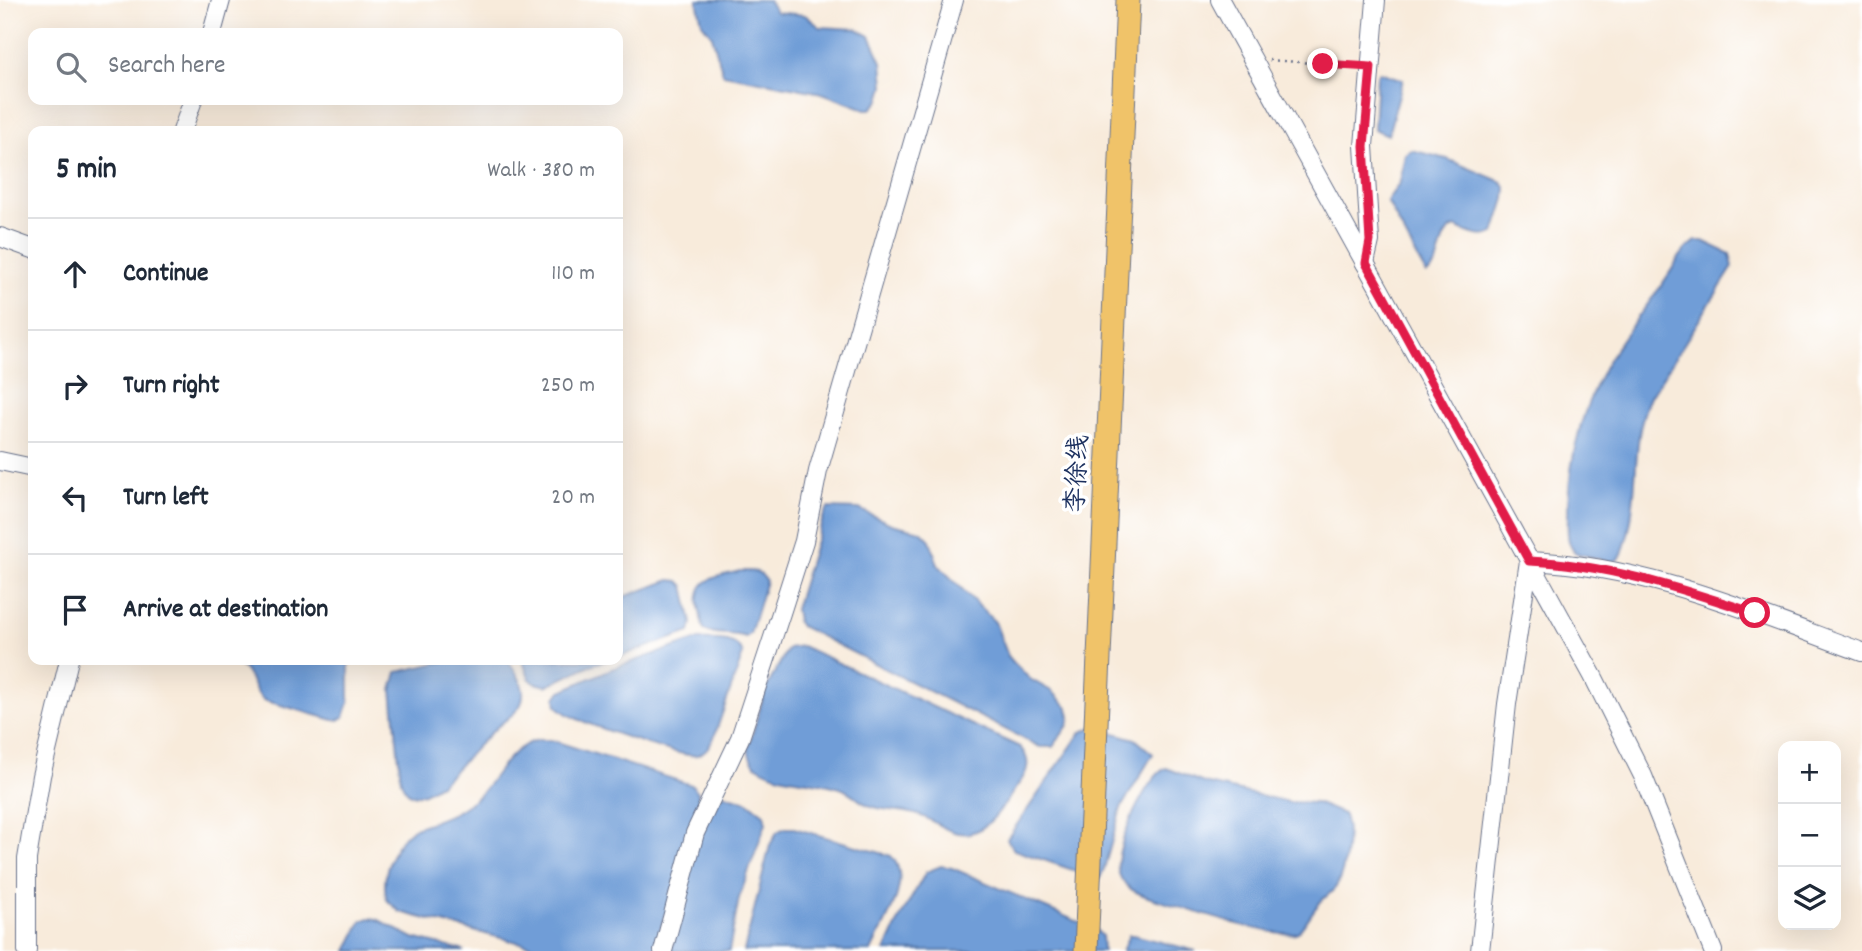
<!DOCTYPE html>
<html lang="en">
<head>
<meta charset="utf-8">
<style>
	body { margin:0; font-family:Dekko,"LXGW WenKai TC",sans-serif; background:#f6f6f7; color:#1f2937 }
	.controls { position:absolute; right:21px; bottom:21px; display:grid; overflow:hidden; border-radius:14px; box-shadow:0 7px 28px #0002 }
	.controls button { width:63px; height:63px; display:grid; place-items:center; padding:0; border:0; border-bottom:2px solid #e0e1e3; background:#fff; color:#1f2937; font:35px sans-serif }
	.stop { position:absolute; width:21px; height:21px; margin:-16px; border:5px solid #e11d48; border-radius:50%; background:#fff }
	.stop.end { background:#e11d48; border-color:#fff; box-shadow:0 2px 7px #0008 }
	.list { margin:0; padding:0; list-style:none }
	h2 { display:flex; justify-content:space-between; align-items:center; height:91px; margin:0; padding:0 28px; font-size:30px }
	h2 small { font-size:23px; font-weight:400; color:#747a83 }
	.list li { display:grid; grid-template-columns:46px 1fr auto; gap:21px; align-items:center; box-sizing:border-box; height:112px; padding:0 28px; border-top:2px solid #e0e1e3 }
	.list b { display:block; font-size:26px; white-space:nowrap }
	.list em { font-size:23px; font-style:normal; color:#747a83 }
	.icon { flex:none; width:38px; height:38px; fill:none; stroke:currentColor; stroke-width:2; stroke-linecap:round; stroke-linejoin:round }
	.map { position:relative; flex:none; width:1862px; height:951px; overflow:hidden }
	.search { position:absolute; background:#fff; box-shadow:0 7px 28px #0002; left:28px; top:28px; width:595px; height:77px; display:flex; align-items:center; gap:18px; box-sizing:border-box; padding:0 24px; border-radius:14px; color:#747a83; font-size:26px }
	.panel { position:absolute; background:#fff; box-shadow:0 7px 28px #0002; left:28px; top:126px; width:595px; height:539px; border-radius:14px }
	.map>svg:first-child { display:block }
	.water { fill:#6f9dd7; stroke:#45669a; stroke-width:2 }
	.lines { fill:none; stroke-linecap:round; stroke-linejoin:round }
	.minor-casing { stroke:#68718a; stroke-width:20 }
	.major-casing { stroke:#68718a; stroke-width:25 }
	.path { stroke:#68718a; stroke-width:2.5; stroke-dasharray:2 5; stroke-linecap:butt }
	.minor { stroke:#fff; stroke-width:18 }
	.major { stroke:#f0c369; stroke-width:23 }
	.route { stroke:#e11d48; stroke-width:9 }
	.labels { text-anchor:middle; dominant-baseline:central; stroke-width:7; stroke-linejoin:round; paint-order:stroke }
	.street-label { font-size:26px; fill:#1b2f5e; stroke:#fff }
</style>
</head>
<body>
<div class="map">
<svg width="1862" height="951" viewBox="0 0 1862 951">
	<rect width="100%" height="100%" fill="#fff"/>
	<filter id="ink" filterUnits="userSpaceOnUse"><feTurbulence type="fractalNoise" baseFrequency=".0143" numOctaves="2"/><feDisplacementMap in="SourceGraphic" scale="14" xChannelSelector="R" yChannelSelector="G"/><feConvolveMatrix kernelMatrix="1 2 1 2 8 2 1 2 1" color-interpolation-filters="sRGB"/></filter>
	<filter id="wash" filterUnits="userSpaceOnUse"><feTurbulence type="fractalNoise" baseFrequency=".00686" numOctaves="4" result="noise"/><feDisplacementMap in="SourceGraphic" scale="28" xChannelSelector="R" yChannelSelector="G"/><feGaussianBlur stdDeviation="1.57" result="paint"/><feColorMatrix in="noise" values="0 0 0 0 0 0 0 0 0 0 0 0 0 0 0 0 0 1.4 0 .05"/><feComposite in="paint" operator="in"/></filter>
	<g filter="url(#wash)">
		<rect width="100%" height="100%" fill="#f8ebdb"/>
		<g class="water">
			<polygon points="697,0 768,0 776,12 805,15 820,27 857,29 870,36 882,62 884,86 880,100 871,109 865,109 822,93 723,74 712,36 702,23"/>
			<polygon points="1380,72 1403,80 1388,135 1374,129 1377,75"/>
			<path d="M 1411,150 L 1447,159 L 1502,182 L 1506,188 L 1505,199 L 1494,233 C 1482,240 1467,232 1455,227 C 1436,234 1444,266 1426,274 L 1387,201 L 1400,182 L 1405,154 Z"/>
			<path d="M 1696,241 L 1703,241 L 1730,254 L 1733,267 L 1650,397 C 1633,434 1638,472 1632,512 C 1631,527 1626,541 1622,555 L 1617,560 L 1612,562 L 1576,553 C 1565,544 1568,526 1568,512 C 1568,456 1585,395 1616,348 C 1636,318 1661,290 1678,259 L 1686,249 Z"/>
			<polygon points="828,508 859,509 891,524 921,531 930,540 938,565 995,622 1008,656 1014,663 1030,679 1053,692 1068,708 1070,717 1068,725 1053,747 1040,747 800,626 797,622 795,609 824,515"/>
			<path d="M 740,571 C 752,571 760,569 766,581 L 750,634 L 746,637 C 732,632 717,636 704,630 C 701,623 701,615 699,607 C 695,577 716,577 740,571 Z"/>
			<polygon points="670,580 679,581 684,586 692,623 690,632 618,657 618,599"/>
			<path d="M 696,640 C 713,640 736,636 743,654 L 713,740 C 709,746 705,753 697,755 C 684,759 587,724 571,716 C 566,714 562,710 557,706 L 556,698 L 561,691 L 611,669 Z"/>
			<path d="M 802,646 L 1020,747 C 1032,761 1028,772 1018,785 C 1006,801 991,829 970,833 C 948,837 934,818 915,814 C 899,810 883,811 868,805 C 858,801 851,791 840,788 C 814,779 782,782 757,766 C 751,762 749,756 748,748 L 766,689 L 788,648 Z"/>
			<path d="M 229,660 L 349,660 L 349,702 L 344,717 L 339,720 L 333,720 L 263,700 C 248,684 253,669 229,660 Z"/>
			<path d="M 450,660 L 507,660 C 516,671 528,689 521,704 C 516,715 502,721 494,730 C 475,747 459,768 440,784 C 434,787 427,793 421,794 C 410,797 405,791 401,781 L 392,690 L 397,672 Z"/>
			<polygon points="522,660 608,660 588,666 547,686 535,683 530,679"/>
			<polygon points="1094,727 1135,739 1153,754 1121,808 1104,869 1100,878 1096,878 1014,850 1007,839 1081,732"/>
			<path d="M 538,740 L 551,740 L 692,785 L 698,792 L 699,805 L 654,951 L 552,951 L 400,912 L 387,900 C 380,877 393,843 412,829 C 437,820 465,812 483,791 C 499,772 512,746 538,740 Z"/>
			<path d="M 1166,768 L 1204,783 L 1288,802 L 1316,803 L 1343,814 C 1351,828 1345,870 1337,885 C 1333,893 1323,897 1318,905 C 1311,913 1306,924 1298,932 C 1278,941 1174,905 1148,897 C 1134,892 1120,885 1118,869 C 1115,847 1146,777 1166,768 Z"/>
			<path d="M 723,794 L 748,802 L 764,814 L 766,823 L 739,898 L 729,951 L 671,951 C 680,914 697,819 723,794 Z"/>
			<path d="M 785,828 L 794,828 L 891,856 C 915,880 882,926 871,951 L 744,951 L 770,845 L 777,832 Z"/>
			<polygon points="941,866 952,868 1095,929 1102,936 1103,951 885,951 900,918 926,872"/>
			<polygon points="369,918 377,919 413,938 465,951 347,951 361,922"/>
			<polygon points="1129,935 1134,935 1196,951 1122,951"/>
		</g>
	</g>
	<g filter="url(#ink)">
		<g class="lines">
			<defs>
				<g id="minor">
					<polyline points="1220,0 1593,676 1643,776 1713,951"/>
					<polyline points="212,33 221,0"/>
					<polyline points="182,131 193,100"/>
					<polyline points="0,237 33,249"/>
					<polyline points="1365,263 1370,241 1364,146 1376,0"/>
					<polyline points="0,461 33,468"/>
					<polyline points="27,951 27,859 41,776 69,660"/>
					<polyline points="663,951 695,833 740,738 781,613 804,541 818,471 954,0"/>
					<path d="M 1480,951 L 1507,704 L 1529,561 C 1644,565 1755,613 1862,652"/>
				</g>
				<polyline id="major" points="1086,951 1128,0"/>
			</defs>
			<use href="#minor" class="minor-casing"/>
			<use href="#major" class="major-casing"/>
			<polyline class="path" points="1269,60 1354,66"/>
			<use href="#minor" class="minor"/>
			<use href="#major" class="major"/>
		</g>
	</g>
	<g class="lines" filter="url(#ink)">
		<path class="route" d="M 1323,64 L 1371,67 L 1364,146 L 1370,241 L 1366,263 L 1529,561 C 1607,564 1681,589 1755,613"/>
	</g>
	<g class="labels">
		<g class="street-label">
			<text transform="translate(1079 474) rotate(-87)">李徐线</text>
		</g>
	</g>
</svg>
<div class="controls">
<button>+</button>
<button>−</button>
<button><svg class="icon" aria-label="layers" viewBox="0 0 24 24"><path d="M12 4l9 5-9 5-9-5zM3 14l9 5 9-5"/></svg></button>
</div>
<div class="stop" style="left:1755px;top:613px"></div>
<div class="stop end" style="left:1323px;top:64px"></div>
<div class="search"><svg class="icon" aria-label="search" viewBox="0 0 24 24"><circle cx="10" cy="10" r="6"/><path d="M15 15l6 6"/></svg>Search here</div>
<section class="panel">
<h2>5 min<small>Walk · 380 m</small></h2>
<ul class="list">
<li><svg class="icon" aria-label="ahead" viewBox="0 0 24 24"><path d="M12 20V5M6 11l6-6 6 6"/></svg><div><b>Continue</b></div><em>110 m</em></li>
<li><svg class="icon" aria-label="right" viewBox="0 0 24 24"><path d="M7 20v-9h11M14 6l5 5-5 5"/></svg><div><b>Turn right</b></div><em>250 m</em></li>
<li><svg class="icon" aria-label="left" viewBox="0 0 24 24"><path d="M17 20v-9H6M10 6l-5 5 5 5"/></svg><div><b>Turn left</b></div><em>20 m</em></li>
<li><svg class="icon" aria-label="arrive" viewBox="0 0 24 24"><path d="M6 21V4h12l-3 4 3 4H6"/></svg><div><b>Arrive at destination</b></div></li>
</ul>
</section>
</div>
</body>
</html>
